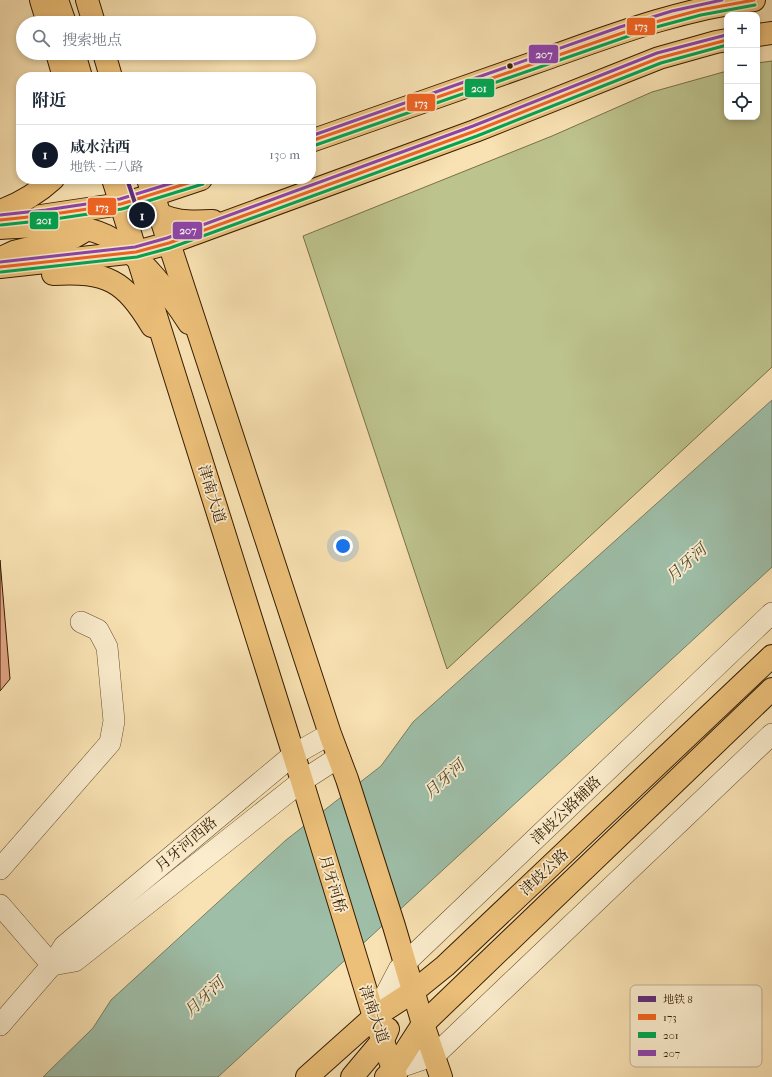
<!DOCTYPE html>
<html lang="zh">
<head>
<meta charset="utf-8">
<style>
	body { margin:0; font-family:"IM FELL French Canon","Noto Serif SC",serif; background:#f2f2f3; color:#1f2937 }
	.controls { position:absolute; right:12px; top:12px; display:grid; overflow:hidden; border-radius:8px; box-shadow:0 2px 6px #0003 }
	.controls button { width:36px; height:36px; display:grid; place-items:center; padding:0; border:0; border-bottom:1px solid #e0e1e3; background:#fff; color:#1f2937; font:20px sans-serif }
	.you { position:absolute; left:343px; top:546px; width:14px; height:14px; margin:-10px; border:3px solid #fff; border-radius:50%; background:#1a73e8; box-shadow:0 0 0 6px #1a73e833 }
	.badge { display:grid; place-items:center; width:26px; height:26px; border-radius:50%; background:#111827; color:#fff; font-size:13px; font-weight:700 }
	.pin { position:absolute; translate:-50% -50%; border:2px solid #fff; box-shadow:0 1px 4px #0006 }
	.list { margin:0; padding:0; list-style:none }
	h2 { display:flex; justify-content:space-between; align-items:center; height:52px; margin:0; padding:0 16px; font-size:17px }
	h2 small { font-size:13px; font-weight:400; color:#747a83 }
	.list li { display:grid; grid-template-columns:26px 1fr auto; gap:12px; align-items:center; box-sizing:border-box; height:60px; padding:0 16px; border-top:1px solid #e0e1e3 }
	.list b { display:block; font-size:15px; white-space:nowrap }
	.list p { margin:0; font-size:13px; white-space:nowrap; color:#747a83 }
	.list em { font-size:13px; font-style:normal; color:#747a83 }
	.icon { flex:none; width:22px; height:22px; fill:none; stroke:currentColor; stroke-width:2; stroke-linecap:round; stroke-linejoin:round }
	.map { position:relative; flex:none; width:772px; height:1077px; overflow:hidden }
	.search { position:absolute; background:#fff; box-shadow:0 2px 6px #0003; left:16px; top:16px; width:300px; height:44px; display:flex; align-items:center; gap:10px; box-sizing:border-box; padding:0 14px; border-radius:22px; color:#747a83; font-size:15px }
	.panel { position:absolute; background:#fff; box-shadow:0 2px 6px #0003; left:16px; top:72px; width:300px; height:112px; border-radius:16px }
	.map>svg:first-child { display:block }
	.green { fill:#bdc38d; stroke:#7a7047 }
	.water { fill:#9ebea8; stroke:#747e65 }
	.building { fill:#e0a384; stroke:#361d01 }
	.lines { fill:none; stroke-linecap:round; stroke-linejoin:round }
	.minor-casing { stroke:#664e2d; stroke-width:22 }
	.major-casing { stroke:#361d01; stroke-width:24 }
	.minor { stroke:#faeccd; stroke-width:21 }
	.major { stroke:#ecc079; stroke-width:22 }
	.bus-1-casing { stroke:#faeccd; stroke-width:6 }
	.bus-2-casing { stroke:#faeccd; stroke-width:6 }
	.bus-3-casing { stroke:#faeccd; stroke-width:6 }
	.bus-1 { stroke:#f26522; stroke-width:3 }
	.bus-2 { stroke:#00a651; stroke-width:3 }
	.bus-3 { stroke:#8e44ad; stroke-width:3 }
	.metro-1-casing { stroke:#faeccd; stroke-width:7 }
	.metro-1 { stroke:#602e7c; stroke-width:4 }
	.bus-dot { fill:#361d01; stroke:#faeccd; stroke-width:1.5 }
	.labels { text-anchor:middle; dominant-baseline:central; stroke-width:3.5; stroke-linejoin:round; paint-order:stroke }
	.street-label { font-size:15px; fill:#361d01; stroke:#faeccd }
	.water-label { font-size:16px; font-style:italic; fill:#554d33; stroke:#faeccd }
	.key { fill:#faeccd; stroke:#bfae90; stroke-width:1 }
	.key-label { font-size:11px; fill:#361d01 }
	.line-badge { stroke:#faeccd; stroke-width:1.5 }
	.badge-label { font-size:11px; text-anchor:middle; font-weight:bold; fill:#fff }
</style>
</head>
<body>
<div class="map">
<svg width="772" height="1077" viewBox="0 0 772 1077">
	<rect width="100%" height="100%" fill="#f8e1b2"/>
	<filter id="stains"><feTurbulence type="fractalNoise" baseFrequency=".005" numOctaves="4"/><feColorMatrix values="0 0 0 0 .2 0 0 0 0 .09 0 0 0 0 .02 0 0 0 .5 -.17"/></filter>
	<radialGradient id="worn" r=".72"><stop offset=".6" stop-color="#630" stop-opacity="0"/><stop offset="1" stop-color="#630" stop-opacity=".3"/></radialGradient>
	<polygon class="green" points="772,61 772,367 447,669 303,236 552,136 652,92 727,71 727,117 757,117 757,63"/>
	<polygon class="water" points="772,400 772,567 218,1077 43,1077 93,1028 111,1000 286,840 381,766 413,722"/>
	<polygon class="building" points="0,560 10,679 0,691"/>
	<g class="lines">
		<defs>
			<g id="minor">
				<polyline points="0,869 110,743 114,721 107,647 98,630 81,622"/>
				<polyline points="0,905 52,965"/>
				<polyline points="52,965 75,961 302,781 339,757"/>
				<polyline points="374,1017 399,969 772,613"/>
				<polyline points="0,1025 52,965 64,946 293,755 330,734"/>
				<polyline points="394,1069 435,1055 772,734"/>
			</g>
			<g id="major">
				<polyline points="41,0 48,23"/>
				<polyline points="57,0 65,23"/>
				<polyline points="87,0 94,23"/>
				<polyline points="757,35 772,33"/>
				<polyline points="57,53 64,77"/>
				<polyline points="74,53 81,77"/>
				<polyline points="104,53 111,77"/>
				<path d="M 311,141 C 389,114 467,86 545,59 C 613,35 681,9 754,0"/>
				<polyline points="113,179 302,781 374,1017 396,1077"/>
				<polyline points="148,179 330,734 347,779 394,926 423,1024 441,1077"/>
				<path d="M 150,209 C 172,223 189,222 213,221"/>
				<path d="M 0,211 C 19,204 39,192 53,179"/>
				<polyline points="41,216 121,204 153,195 201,179"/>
				<path d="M 0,228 C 24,227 53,224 76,227 C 89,229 103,233 114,240 C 142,258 171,295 189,323"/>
				<polyline points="3,257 14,252 74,237 81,233"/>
				<polyline points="0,267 136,252 169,243 475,131 659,58 716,42 727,40"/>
				<path d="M 53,274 C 107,271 124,280 152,326"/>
				<polyline points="307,1077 374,1017 414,991 445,966 772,656"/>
				<polyline points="352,1077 383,1040 388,1029"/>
				<polyline points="386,1077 394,1069 423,1024 772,689"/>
			</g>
		</defs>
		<use href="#minor" class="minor-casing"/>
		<use href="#major" class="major-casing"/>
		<use href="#minor" class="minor"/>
		<use href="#major" class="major"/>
		<defs>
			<g id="bus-1">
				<polyline points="311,141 648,24 700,10 754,0"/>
				<polyline points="0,220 47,215 121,204 201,179"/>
				<polyline points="0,267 136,252 169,243 475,131 659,58 727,40"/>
			</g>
			<g id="bus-2">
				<polyline points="313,146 649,29 701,15 755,5"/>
				<polyline points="1,225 48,220 122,209 203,184"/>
				<polyline points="1,272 137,257 170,248 477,136 661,63 727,45"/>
			</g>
			<g id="bus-3">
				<polyline points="311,136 620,27 672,11 722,0"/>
				<polyline points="0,215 46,210 120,199 185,179"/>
				<polyline points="0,262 135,247 167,238 473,126 657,53 726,35"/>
			</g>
		</defs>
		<use href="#bus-1" class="bus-1-casing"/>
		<use href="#bus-2" class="bus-2-casing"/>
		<use href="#bus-3" class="bus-3-casing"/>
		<use href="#bus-1" class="bus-1"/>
		<use href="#bus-2" class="bus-2"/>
		<use href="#bus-3" class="bus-3"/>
		<defs>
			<polyline id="metro-1" points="127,179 139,215"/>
		</defs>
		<use href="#metro-1" class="metro-1-casing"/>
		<use href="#metro-1" class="metro-1"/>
	</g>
	<circle class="bus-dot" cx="510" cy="66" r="3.5"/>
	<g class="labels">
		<g class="street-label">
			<text transform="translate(212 494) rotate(73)">津南大道</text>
			<text transform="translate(566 810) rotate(-44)">津歧公路辅路</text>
			<text transform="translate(186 844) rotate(-40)">月牙河西路</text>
			<text transform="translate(544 872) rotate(-43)">津歧公路</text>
			<text transform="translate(333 884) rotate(73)">月牙河桥</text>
			<text transform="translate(374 1014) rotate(71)">津南大道</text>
		</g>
		<g class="water-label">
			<text transform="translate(686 563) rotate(-42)">月牙河</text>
			<text transform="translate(444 779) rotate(-42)">月牙河</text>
			<text transform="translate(204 997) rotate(-43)">月牙河</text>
		</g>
	</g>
	<rect x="630" y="985" width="132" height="82" rx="6" class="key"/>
	<rect x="638" y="996" width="18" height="6" fill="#602e7c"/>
	<rect x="638" y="1014" width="18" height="6" fill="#f26522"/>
	<rect x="638" y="1032" width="18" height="6" fill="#00a651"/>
	<rect x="638" y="1050" width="18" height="6" fill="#8e44ad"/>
	<g class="key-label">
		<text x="663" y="1003">地铁 8</text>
		<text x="663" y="1021">173</text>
		<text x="663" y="1039">201</text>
		<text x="663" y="1057">207</text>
	</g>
	<g class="line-badge">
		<rect x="626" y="17" width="30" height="19" rx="4" fill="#f26522"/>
		<rect x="528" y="44" width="31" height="20" rx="4" fill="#8e44ad"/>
		<rect x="464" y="78" width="31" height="20" rx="4" fill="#00a651"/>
		<rect x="406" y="93" width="30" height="19" rx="4" fill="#f26522"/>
		<rect x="87" y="197" width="30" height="19" rx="4" fill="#f26522"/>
		<rect x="29" y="211" width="30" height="19" rx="4" fill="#00a651"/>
		<rect x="172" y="221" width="31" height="19" rx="4" fill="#8e44ad"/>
	</g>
	<g class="badge-label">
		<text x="641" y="30">173</text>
		<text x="544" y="58">207</text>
		<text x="479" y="92">201</text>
		<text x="421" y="107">173</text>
		<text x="102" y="211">173</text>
		<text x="44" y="224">201</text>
		<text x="188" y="234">207</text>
	</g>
	<rect width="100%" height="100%" filter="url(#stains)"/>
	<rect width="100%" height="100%" fill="url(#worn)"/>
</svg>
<div class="controls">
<button>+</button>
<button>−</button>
<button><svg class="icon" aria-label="locate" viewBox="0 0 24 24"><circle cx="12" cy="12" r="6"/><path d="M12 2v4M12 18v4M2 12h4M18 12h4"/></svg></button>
</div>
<div class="you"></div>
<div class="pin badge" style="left:142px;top:215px">1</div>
<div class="search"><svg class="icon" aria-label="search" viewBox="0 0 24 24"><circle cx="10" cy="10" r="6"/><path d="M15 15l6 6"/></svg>搜索地点</div>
<section class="panel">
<h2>附近<small></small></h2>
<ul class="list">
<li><span class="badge">1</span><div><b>咸水沽西</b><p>地铁 · 二八路</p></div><em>130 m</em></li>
</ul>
</section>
</div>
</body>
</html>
